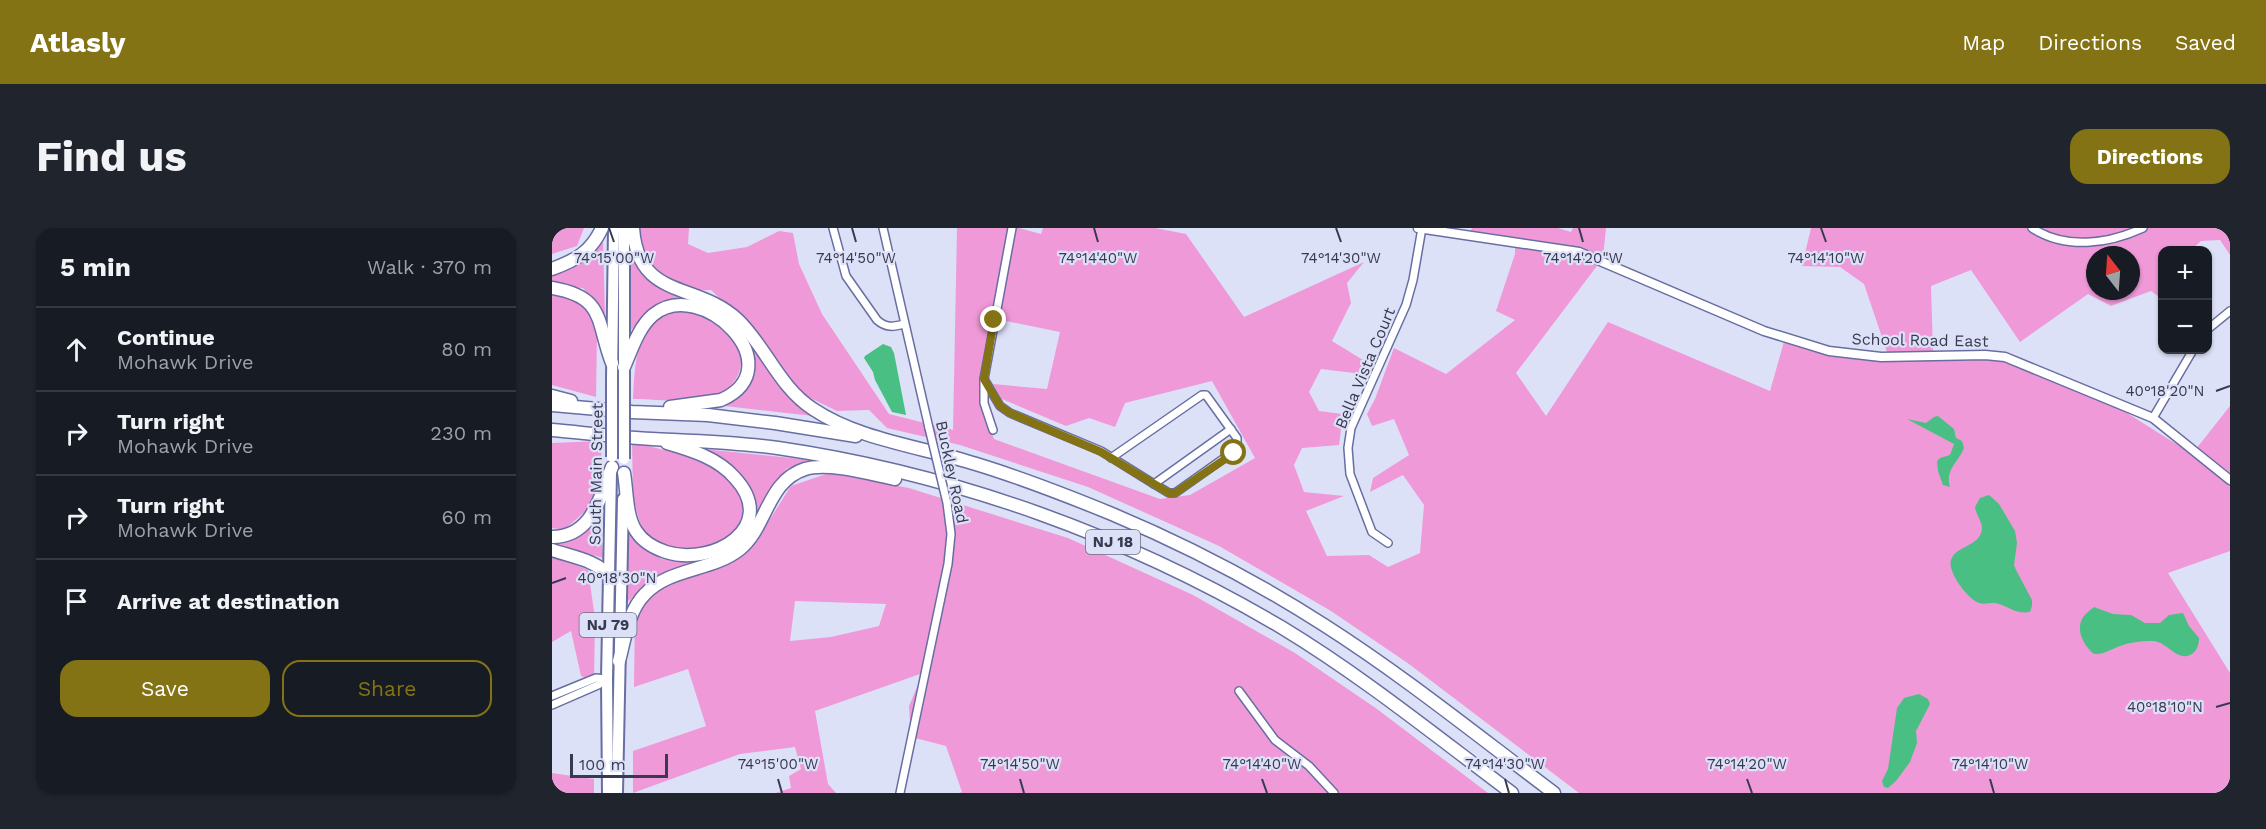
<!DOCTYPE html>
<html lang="en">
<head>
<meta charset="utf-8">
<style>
	body { margin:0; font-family:"Work Sans",sans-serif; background:#20242c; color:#f1f3f6 }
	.controls { position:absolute; right:18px; top:18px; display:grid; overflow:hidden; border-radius:12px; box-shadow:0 2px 4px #0004 }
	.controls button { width:54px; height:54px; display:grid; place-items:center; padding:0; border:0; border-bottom:2px solid #363941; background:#171b24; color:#f1f3f6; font:30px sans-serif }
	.compass { position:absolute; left:1534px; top:18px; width:54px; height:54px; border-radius:50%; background:#171b24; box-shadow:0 2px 4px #0004; rotate:343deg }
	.scale { position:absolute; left:18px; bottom:15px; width:98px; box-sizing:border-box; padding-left:6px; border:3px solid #373a51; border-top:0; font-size:16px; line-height:21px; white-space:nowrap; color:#373a51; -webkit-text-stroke:4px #dde1f8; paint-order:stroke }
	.stop { position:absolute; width:18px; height:18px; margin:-14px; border:4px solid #847314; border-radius:50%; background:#fff }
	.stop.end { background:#847314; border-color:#fff; box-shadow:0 2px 6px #0008 }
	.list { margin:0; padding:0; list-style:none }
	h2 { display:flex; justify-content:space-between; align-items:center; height:78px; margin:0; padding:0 24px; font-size:26px }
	h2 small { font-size:20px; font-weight:400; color:#9ea1a6 }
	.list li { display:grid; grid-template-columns:39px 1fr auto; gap:18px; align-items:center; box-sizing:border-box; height:84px; padding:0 24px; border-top:2px solid #363941 }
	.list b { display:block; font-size:22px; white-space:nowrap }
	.list p { margin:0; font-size:20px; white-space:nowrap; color:#9ea1a6 }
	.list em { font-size:20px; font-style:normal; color:#9ea1a6 }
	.actions { display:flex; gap:12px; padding:18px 24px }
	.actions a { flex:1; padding:14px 0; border:2px solid #847314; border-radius:18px; text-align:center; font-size:21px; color:#847314 }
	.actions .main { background:#847314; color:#fff }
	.icon { flex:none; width:33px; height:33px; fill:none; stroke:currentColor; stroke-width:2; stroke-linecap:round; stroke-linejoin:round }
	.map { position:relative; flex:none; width:1678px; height:565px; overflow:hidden; border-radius:18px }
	header { display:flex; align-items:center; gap:36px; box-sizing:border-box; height:84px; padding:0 30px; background:#847314; color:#fff }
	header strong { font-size:28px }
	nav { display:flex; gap:33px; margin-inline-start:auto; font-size:21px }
	.intro { display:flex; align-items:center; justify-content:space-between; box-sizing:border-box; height:144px; padding:0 36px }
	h1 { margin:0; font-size:42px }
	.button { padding:15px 27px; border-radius:18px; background:#847314; color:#fff; font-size:21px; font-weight:700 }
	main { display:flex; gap:36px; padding:0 36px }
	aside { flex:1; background:#171b24; border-radius:18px; box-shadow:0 2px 4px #0004 }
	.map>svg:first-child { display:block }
	.green { fill:#f099d8; fill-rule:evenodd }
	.water { fill:#4abf83 }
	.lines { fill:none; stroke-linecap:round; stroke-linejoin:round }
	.minor-casing { stroke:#686ea1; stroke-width:10 }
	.tertiary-casing { stroke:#686ea1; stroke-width:11 }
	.primary-casing { stroke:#686ea1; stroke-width:14 }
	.motorway-casing { stroke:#686ea1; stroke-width:15 }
	.minor { stroke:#fff; stroke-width:7 }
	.tertiary { stroke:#fff; stroke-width:8 }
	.primary { stroke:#fff; stroke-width:10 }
	.motorway { stroke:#fff; stroke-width:12 }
	.minor-bridge-casing { stroke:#686ea1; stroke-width:10; stroke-linecap:butt }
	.primary-bridge-casing { stroke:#686ea1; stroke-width:14; stroke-linecap:butt }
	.minor-bridge { stroke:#fff; stroke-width:7 }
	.primary-bridge { stroke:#fff; stroke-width:10 }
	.route { stroke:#847314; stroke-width:8 }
	.ticks { fill:none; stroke:#373a51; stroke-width:2 }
	.labels { text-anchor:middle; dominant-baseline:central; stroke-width:4.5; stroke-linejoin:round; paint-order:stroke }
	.shield { fill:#dde1f8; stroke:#696c83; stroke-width:1.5 }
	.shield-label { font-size:15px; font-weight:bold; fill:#373a51 }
	.street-label { font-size:16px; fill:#373a51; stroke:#dde1f8 }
	.ticks-label { font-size:15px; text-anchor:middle; fill:#373a51; stroke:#dde1f8; stroke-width:4.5; stroke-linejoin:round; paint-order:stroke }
</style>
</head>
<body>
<header>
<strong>Atlasly</strong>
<nav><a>Map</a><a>Directions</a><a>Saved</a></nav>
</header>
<div class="intro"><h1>Find us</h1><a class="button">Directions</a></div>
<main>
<aside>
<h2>5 min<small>Walk · 370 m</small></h2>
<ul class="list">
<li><svg class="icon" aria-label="ahead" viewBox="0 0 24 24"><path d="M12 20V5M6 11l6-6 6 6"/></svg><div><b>Continue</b><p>Mohawk Drive</p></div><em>80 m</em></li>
<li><svg class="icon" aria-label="right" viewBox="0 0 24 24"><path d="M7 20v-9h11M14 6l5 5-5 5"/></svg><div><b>Turn right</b><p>Mohawk Drive</p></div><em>230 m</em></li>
<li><svg class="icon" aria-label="right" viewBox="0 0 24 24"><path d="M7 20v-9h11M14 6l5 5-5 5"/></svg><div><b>Turn right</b><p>Mohawk Drive</p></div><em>60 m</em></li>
<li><svg class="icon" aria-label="arrive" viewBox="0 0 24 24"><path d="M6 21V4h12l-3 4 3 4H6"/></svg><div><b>Arrive at destination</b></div></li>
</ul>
<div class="actions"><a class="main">Save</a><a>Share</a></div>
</aside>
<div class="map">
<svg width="1678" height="565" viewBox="0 0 1678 565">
	<rect width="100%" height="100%" fill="#dde1f8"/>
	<g class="green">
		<polygon points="0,0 32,0 25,18 0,26"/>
		<path d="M 85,0 L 137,0 L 136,16 L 156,25 L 195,19 L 227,3 L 241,5 L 247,36 L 270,86 L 337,186 L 401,202 L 405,0 L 467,0 L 489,6 L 491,0 L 603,0 L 634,6 L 692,89 L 812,34 L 795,55 L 799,75 L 780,113 L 811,132 L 810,146 L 769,141 L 757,164 L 767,183 L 791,186 L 787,217 L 750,220 L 742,237 L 752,264 L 792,268 L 754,283 L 775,328 L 817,327 L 836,339 L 868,325 L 872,277 L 851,247 L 818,264 L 821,250 L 857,227 L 842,191 L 820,198 L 815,186 L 823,171 L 842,120 L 894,146 L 963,92 L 944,83 L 963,26 L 963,13 L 917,7 L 920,0 L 1006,0 L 1019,4 L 1021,0 L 1054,0 L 1051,30 L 964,145 L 994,188 L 1056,94 L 1218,163 L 1233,110 L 1250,116 L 1336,127 L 1312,56 L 1288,39 L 1250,38 L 1259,0 L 1678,0 L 1678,27 L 1668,12 L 1649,13 L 1639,22 L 1610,22 L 1610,71 L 1599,63 L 1559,78 L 1536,66 L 1468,114 L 1419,42 L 1379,58 L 1381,123 L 1473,132 L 1559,175 L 1637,224 L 1678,257 L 1678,323 L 1616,345 L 1678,445 L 1678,565 L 1027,565 L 857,436 L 779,383 L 667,318 L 536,259 L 408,217 L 335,200 L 317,182 L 285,183 L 244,163 L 216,118 L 159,62 L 140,63 L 102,43 L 89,28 ZM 1543,27 L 1579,27 L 1579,63 L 1543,63 ZM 444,91 L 508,104 L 495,161 L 441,156 L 450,171 L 514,198 L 537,190 L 563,199 L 573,175 L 660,153 L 703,230 L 638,267 L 608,271 L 442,211 L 427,171 Z"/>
		<polygon points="51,9 53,87 31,60 0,58 0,44"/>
		<polygon points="76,22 90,46 102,55 133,72 102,78 79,102"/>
		<polygon points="0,66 14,67 40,82 45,106 44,169 0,157"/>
		<path d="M 139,82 C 149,87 164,91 172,99 C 202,126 191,164 151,171 C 131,175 102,171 81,171 C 83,142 82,104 111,87 C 118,83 131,83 139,82 Z"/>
		<polygon points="197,112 261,188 164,177 191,162 203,140"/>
		<polygon points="1678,178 1678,250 1644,221"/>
		<polygon points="48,213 51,244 38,279 12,302 0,300 0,215"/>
		<polygon points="80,214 148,231 180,249 191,278 189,295 177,311 150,321 122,321 91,307 81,269"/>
		<polygon points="151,221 259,232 234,241 212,272 200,298 201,267 181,238"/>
		<path d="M 277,245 L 357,260 L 516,310 L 641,367 L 743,425 L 825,481 L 936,565 L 407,565 L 410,564 L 394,518 L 359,509 L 357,478 L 371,445 L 263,483 L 276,556 L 284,565 L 224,565 L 239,560 L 237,548 L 249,541 L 243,519 L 188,526 L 81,565 L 81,523 L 154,498 L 136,441 L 82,459 L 83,382 L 108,361 L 169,338 L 202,316 L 239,258 ZM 243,373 L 334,376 L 327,398 L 279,409 L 238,413 Z"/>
		<path d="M 48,284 L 51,330 L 0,315 L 0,313 C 29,312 32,308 48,284 Z"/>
		<polygon points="75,295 109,331 149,334 105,350 74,375"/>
		<polygon points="0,327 36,342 43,390 42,454 29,448 19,403 0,414"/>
		<polygon points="0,545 42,551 42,565 0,565"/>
	</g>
	<g class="water">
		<polygon points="331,116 339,119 342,125 354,187 340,184 323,152 321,144 312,130 313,128"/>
		<path d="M 1386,188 L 1402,201 L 1404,210 L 1410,213 L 1412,220 C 1406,235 1393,241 1398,259 L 1391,257 L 1386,243 L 1385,233 L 1388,230 L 1398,227 L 1402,216 L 1355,191 L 1374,195 L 1382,189 Z"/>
		<path d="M 1437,267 L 1447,276 L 1463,303 L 1465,315 L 1462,337 L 1464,342 L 1480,372 L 1480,378 L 1478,384 C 1464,386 1459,380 1447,376 C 1440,373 1432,378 1425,374 C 1415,370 1395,343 1399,332 C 1404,317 1429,319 1430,300 C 1430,293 1424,287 1423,279 L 1428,270 Z"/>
		<path d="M 1542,379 L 1561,386 L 1579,387 L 1593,395 L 1608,395 L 1617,387 L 1631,385 L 1637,398 L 1647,410 C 1647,418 1644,426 1635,428 C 1622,430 1615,414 1601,413 C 1591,413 1578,414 1568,418 C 1559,421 1552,427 1542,426 C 1532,418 1524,403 1530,391 C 1534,384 1540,381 1542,379 Z"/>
		<polygon points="1367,466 1376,471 1378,476 1364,503 1365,515 1358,534 1344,553 1336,560 1332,559 1330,553 1336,541 1345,480 1352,470"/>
	</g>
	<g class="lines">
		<defs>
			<g id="minor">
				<path d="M 281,0 L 294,48 L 325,92 C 334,100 341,99 352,96"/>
				<polyline points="331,0 377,200"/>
				<path d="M 1480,0 C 1514,22 1556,16 1591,0"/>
				<polyline points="1656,101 1678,83"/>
				<polyline points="432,151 448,178 458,185 549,223 602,256 679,201"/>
				<polyline points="1601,190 1641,122"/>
				<polyline points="441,202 432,175 432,151 460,0"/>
				<polyline points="559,230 650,167 654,167 685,210 685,221 623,265 617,265 602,256"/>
				<polyline points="836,315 820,304 798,246 796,220 799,200 854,77 861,52 870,0"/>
				<polyline points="687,463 723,512 757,538 782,565"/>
				<polyline points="0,468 44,450 55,451"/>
				<polyline points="0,477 46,457 55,451"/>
				<polyline points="348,565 396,336 399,306 395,275"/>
			</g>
			<polyline id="tertiary" points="866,0 1027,24 1212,103 1277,123 1329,129 1433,127 1453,129 1601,190 1678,252"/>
			<g id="primary">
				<polyline points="60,151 62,0"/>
				<polyline points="72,153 72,0"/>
				<polyline points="56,565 55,451 59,244"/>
				<polyline points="65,565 71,271"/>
			</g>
			<g id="motorway">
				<path d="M 81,0 C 86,73 145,53 186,92 C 214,119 227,159 261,181 C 307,212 371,219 424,236 C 470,250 516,268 560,286 C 634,317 705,354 772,397 C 852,448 926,508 1002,565"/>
				<path d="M 0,41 C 24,32 39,24 50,0"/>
				<path d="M 0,60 C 54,69 44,94 60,135"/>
				<path d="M 72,139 C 80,121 86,100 101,87 C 149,47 243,139 169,172 L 118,179"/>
				<polyline points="0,168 19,173"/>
				<polyline points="0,177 80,184 156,187 223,195 304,208"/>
				<path d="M 0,202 C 33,205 66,209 100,211 C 142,213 184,214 226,220 C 403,246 575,308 729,399 C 810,448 884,508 960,565"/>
				<path d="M 72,245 C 75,262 74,288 84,303 C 91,314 102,320 114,324 C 161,339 228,299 183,250 C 166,230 139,222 115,215"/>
				<path d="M 0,309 C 40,309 48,269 60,239"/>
				<path d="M 0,322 C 20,329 45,332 58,349"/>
				<path d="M 67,433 C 73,411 76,383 93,366 C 117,340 161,343 188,321 C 215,299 215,253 253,241 C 277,234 318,246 343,251"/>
			</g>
		</defs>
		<use href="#minor" class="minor-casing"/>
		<use href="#tertiary" class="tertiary-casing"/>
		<use href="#primary" class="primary-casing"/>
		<use href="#motorway" class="motorway-casing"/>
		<use href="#minor" class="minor"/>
		<use href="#tertiary" class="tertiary"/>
		<use href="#primary" class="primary"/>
		<use href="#motorway" class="motorway"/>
		<defs>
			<polyline id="minor-bridge" points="377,200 395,275"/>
			<g id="primary-bridge">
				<polyline points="60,229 60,151"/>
				<polyline points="72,231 72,153"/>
			</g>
		</defs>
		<use href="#minor-bridge" class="minor-bridge-casing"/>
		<use href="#primary-bridge" class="primary-bridge-casing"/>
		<use href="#minor-bridge" class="minor-bridge"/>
		<use href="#primary-bridge" class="primary-bridge"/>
	</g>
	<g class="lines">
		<polyline class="route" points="442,92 432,151 448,178 458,185 549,224 617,265 623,265 682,225"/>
	</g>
	<path class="ticks" d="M 57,0 L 62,14M 300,0 L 304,14M 542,0 L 546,14M 784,0 L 789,14M 1027,0 L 1031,14M 1269,0 L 1274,14M 1664,163 L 1678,158M 0,355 L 14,350M 1664,479 L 1678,475M 226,551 L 230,565M 468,551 L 472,565M 710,551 L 715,565M 953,551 L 957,565M 1195,551 L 1200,565M 1438,551 L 1442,565"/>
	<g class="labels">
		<g class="shield">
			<rect x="534" y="302" width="54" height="24" rx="4.5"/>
			<rect x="27.5" y="385" width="57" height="24" rx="4.5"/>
		</g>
		<g class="shield-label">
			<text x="561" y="314">NJ 18</text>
			<text x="56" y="397">NJ 79</text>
		</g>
		<g class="street-label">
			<text transform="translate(1368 112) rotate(1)">School Road East</text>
			<text transform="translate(813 140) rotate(-67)">Bella Vista Court</text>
			<text transform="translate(400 244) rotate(78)">Buckley Road</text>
			<text transform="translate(44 246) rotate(-89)">South Main Street</text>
		</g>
	</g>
	<g class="ticks-label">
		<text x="1274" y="35">74°14'10"W</text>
		<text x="62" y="35">74°15'00"W</text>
		<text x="304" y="35">74°14'50"W</text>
		<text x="546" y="35">74°14'40"W</text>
		<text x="789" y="35">74°14'30"W</text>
		<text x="1031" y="35">74°14'20"W</text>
		<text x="1613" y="168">40°18'20"N</text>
		<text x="65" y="355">40°18'30"N</text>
		<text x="1613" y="484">40°18'10"N</text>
		<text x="226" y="541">74°15'00"W</text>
		<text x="468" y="541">74°14'50"W</text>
		<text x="710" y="541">74°14'40"W</text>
		<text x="953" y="541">74°14'30"W</text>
		<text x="1195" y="541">74°14'20"W</text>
		<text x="1438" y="541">74°14'10"W</text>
	</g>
</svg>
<div class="controls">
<button>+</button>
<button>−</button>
</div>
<svg class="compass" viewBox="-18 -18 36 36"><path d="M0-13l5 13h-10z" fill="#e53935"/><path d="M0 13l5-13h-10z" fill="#9ea1a6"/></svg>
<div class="scale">100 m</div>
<div class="stop" style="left:682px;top:225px"></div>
<div class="stop end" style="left:442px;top:92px"></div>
</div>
</main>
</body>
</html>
